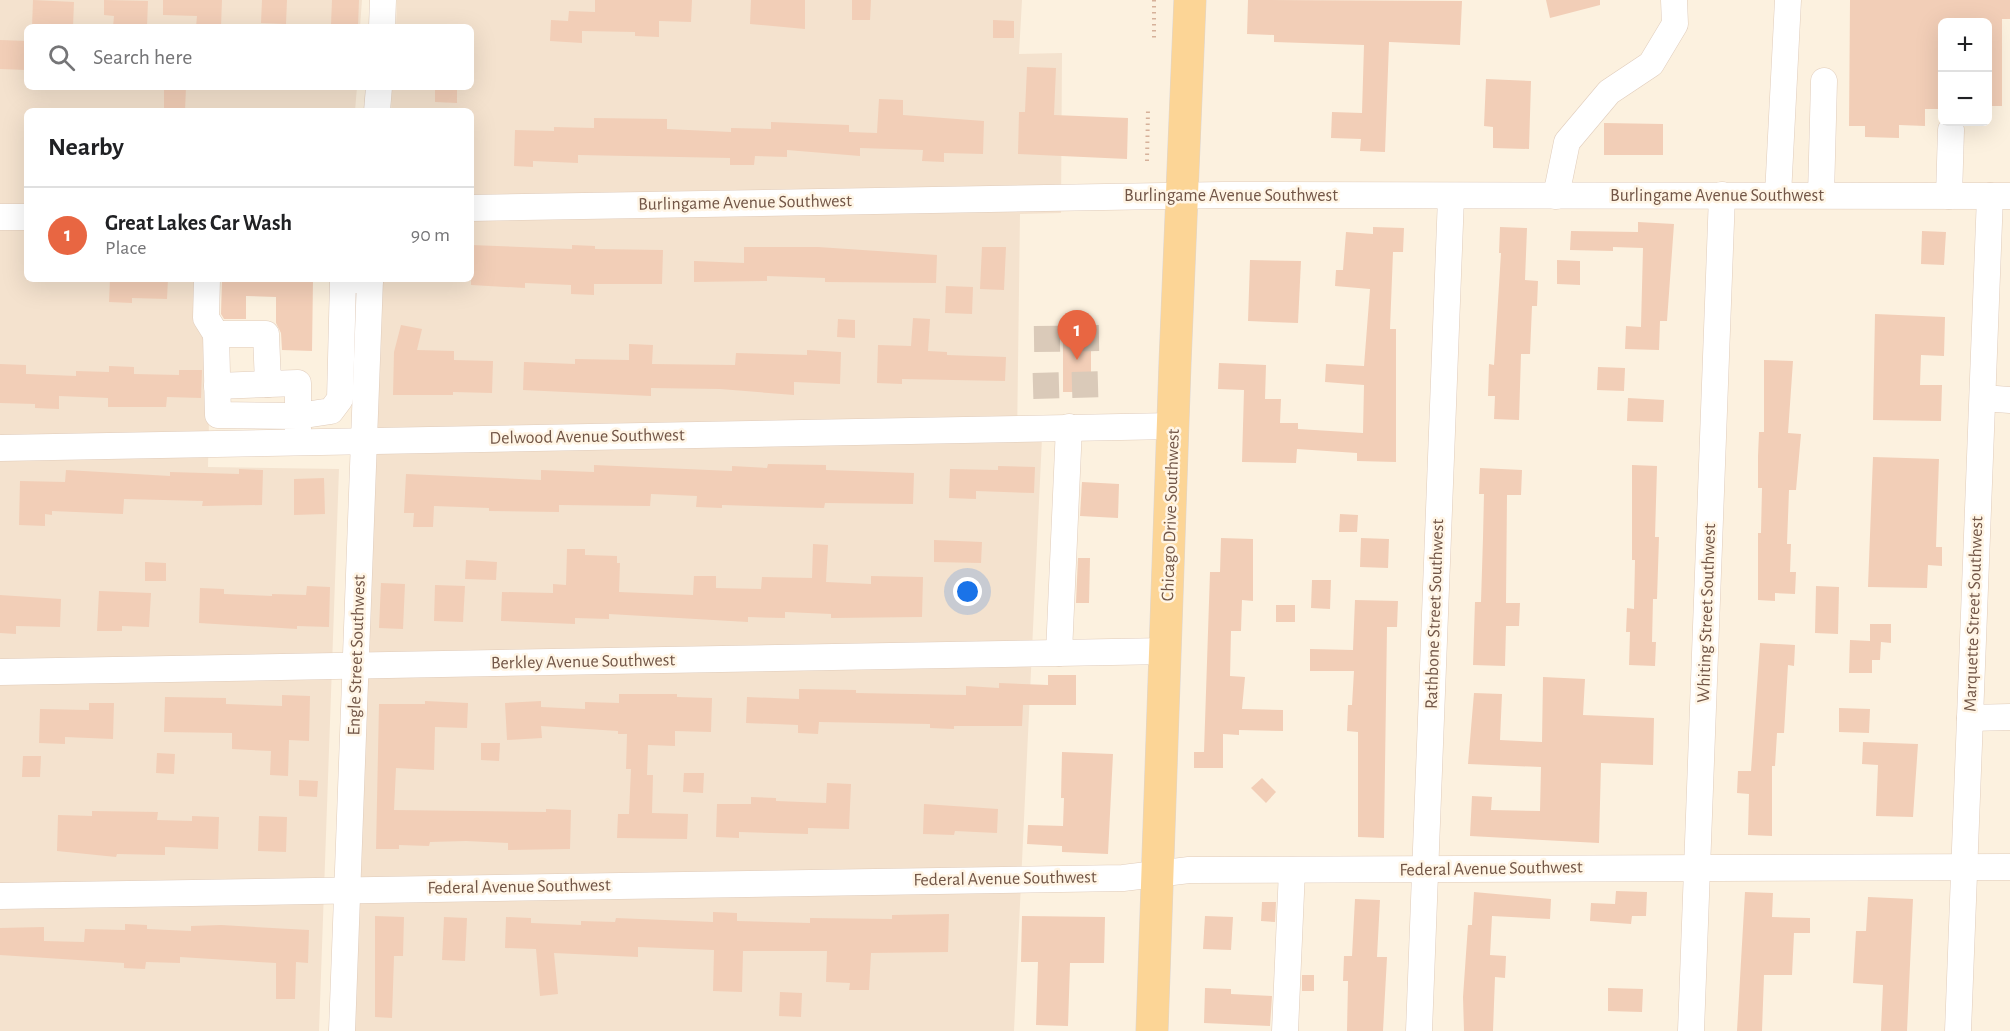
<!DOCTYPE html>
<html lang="en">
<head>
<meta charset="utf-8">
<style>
	body { margin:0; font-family:"Alegreya Sans",sans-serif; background:#f6f6f6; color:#202124 }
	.controls { position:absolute; right:18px; top:18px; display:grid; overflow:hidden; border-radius:9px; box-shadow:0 6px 24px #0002 }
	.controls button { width:54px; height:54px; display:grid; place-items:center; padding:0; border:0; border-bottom:2px solid #e0e0e0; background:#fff; color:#202124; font:30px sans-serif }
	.you { position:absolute; left:968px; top:592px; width:21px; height:21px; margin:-15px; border:4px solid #fff; border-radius:50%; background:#1a73e8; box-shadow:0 0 0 9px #1a73e833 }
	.badge { display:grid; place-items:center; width:39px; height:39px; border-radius:50%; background:#e86642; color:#fff; font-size:20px; font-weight:700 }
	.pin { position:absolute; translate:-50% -50px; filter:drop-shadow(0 2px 3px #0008) }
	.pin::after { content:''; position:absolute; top:32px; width:21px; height:18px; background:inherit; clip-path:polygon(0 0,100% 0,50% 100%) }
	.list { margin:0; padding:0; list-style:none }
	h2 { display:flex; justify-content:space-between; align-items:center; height:78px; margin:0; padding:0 24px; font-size:26px }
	h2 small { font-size:20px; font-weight:400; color:#757577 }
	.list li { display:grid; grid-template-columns:39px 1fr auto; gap:18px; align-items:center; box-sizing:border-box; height:96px; padding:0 24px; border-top:2px solid #e0e0e0 }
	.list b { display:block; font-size:22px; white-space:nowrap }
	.list p { margin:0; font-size:20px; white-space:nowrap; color:#757577 }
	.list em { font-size:20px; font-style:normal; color:#757577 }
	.icon { flex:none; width:33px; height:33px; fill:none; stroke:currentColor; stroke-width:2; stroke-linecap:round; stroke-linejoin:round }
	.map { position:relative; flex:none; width:2010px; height:1031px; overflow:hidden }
	.search { position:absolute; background:#fff; box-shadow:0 6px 24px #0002; left:24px; top:24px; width:450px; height:66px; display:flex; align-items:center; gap:15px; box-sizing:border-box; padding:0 21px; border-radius:9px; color:#757577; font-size:22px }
	.panel { position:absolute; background:#fff; box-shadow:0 6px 24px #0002; left:24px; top:108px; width:450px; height:174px; border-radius:9px }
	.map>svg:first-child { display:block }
	.residential { fill:#f4e2ce }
	.building { fill:#f2ceb7 }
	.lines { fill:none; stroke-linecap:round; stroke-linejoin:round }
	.minor-tunnel { stroke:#dacab9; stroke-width:26; stroke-dasharray:26 13; stroke-linecap:butt }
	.minor-casing { stroke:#e0ccbb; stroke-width:27 }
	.major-casing { stroke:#ddd6d3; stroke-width:33 }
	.path { stroke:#d6b19a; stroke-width:4; stroke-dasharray:1.5 4.5; stroke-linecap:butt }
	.minor { stroke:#fff; stroke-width:26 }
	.major { stroke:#fcd596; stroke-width:32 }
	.labels { text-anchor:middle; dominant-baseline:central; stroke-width:5; stroke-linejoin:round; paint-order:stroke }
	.street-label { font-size:18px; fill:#725647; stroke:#fff5e5 }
</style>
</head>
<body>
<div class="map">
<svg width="2010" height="1031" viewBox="0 0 2010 1031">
	<rect width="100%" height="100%" fill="#fcf1df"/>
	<g class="residential">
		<polygon points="0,0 362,0 360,27 27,27 27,87 357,87 355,111 27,111 27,279 212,279 208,467 339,469 319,1031 0,1031"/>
		<polygon points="397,0 1022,0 1019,54 1062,53 1061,213 1020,214 1017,440 1042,438 1014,1031 351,1031 380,279 471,279 471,111 391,111 392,87 471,87 471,27 396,27"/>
	</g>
	<g class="building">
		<polygon points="33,0 74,2 73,27 32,27"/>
		<polygon points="104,0 148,1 147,27 113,27 114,16 104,15"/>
		<polygon points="163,0 222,0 221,27 196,27 197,16 163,15"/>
		<polygon points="262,0 287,0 286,24 261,23"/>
		<polygon points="332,0 359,0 358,26 331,25"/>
		<polygon points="595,0 692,0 691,22 659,21 659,37 635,36 635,32 582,31 582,43 550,41 551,20 568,21 569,11 595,12"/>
		<polygon points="751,0 805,0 805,29 750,24"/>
		<polygon points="852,0 871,0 870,20 852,20"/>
		<polygon points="1248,0 1462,1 1460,45 1389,42 1385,152 1360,151 1361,139 1331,138 1332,112 1362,113 1364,45 1274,42 1274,35 1247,34"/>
		<polygon points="1546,0 1600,0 1600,5 1550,18"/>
		<polygon points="1850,0 2010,0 2010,19 2002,19 2002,106 1988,106 1988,22 1942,22 1942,109 1925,109 1925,126 1899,125 1899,138 1865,137 1865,126 1849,126"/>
		<polygon points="993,20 1014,21 1014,38 993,38"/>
		<polygon points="0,40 27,41 27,70 0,69"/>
		<polygon points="1027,67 1056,68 1054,115 1128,118 1127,159 1018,154 1019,112 1025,112"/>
		<polygon points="1486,79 1531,81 1529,149 1493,148 1493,127 1484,126"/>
		<polygon points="164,87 186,87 185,111 164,111"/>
		<polygon points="435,87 457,87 457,103 435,102"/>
		<polygon points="879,99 903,100 903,115 984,121 983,154 944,153 944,162 922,161 923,150 860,148 860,156 787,150 787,157 755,156 754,165 730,165 730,158 578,155 578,163 533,161 533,167 514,166 515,130 554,131 554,127 594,128 594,118 667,119 667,129 731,132 731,128 771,129 771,122 849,125 849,132 877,133"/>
		<polygon points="1604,123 1663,124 1663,155 1604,155"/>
		<polygon points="1638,222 1674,224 1667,321 1660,321 1659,350 1625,349 1626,326 1641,327 1643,248 1613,247 1613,251 1570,250 1571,231 1638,232"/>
		<polygon points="1373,227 1404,228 1403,252 1393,252 1390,329 1396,329 1396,462 1357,461 1357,453 1297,449 1296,463 1242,462 1244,390 1218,389 1219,363 1266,365 1265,399 1281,399 1280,423 1298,423 1298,429 1363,433 1364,385 1325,382 1326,364 1364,366 1370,289 1335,286 1336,270 1343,270 1346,232 1373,234"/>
		<polygon points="1500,227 1527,228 1525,280 1538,281 1537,306 1532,306 1530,354 1521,354 1519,420 1494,419 1495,396 1488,396 1489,364 1494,365 1501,253 1499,253"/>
		<polygon points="1922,231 1946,232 1944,265 1921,264"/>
		<polygon points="471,245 572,249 572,245 595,246 595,249 663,250 662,284 594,284 594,295 571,294 571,285 525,283 525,288 471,285"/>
		<polygon points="744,247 818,247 937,255 936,283 825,282 825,278 767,276 767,281 694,282 694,261 744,263"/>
		<polygon points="982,247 1006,247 1004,290 980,289"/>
		<polygon points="1250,260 1301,261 1298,323 1248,321"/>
		<polygon points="1557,260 1580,261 1580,285 1557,284"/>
		<polygon points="110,279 168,279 167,299 132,298 132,303 109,302"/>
		<polygon points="222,279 313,279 312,351 282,350 281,333 276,323 276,297 246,296 246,319 224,319 221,314"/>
		<polygon points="946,286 973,287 972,314 945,313"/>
		<polygon points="1875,314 1945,317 1944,356 1921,355 1920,385 1942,385 1941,421 1873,420"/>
		<polygon points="913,318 930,319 928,351 947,352 947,355 1006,357 1005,381 902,379 902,384 877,383 878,345 911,346"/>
		<polygon points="838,319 855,320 855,338 837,337"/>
		<polygon points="401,325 422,329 417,350 454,351 454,360 493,361 492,393 453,392 453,395 393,395 394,352"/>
		<polygon points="1091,327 1091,392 1063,392 1063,328"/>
		<polygon points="629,344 653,345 652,364 735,365 736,353 807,355 807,350 841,352 840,384 794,382 794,395 720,389 651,388 651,396 523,390 524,362 575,364 575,359 629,360"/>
		<polygon points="1764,360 1793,361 1788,433 1801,434 1796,490 1789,490 1787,544 1791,544 1790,572 1796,572 1795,594 1775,593 1775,601 1758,600 1758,533 1761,533 1762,488 1758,488 1758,456 1759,432 1764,432"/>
		<polygon points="0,364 26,365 26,374 76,376 76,371 109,372 109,366 134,367 134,374 179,375 179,370 202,370 201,398 167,397 166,407 108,407 108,398 59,396 59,409 35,408 35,404 0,403"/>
		<polygon points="1598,367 1625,368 1624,391 1597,390"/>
		<polygon points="1628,398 1664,400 1663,422 1627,421"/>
		<polygon points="1873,457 1939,459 1936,547 1942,547 1942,566 1928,565 1927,588 1868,587"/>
		<polygon points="768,464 826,465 826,470 914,473 913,504 825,503 824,508 722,505 722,508 696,507 697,496 651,494 650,506 559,505 559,512 489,511 489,508 434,506 433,527 413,527 414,513 404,513 406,474 541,480 541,470 594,472 594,465 732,471 732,466 767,468"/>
		<polygon points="1632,465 1657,466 1655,537 1659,537 1657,599 1653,599 1652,642 1656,642 1655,666 1629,665 1630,632 1626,632 1627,608 1634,609 1635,560 1632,560"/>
		<polygon points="998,466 1035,467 1034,493 976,491 976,499 949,498 950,469 998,470"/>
		<polygon points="1480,468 1522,470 1521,495 1507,495 1506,603 1520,603 1519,626 1506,626 1505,666 1473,665 1475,602 1481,602 1483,538 1484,494 1479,494"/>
		<polygon points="239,469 263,470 262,505 202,506 203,501 124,499 123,514 52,511 52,515 45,514 45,526 19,525 20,481 65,482 66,470 170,476 170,472 239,474"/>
		<polygon points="324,478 325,514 294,515 294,479"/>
		<polygon points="1082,482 1119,484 1118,518 1080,516"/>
		<polygon points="1340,514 1358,515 1357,532 1339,532"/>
		<polygon points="1221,538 1253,539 1253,601 1242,600 1241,631 1231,631 1230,676 1245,677 1242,709 1283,710 1283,731 1239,730 1239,735 1223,734 1223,768 1194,768 1194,752 1204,752 1210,572 1220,572"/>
		<polygon points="1361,538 1389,539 1388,568 1360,567"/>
		<polygon points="934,540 982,542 981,563 934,562"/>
		<polygon points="813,544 828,545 826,582 871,584 871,576 923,577 922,617 831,618 831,614 785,612 785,618 748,617 748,622 609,614 609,619 575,618 575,624 501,621 502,592 553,593 553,584 566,585 567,549 585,549 585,555 617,556 617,563 620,563 619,592 693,595 694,576 716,576 716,588 761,589 762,577 812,578"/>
		<polygon points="1078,558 1090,558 1089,603 1076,603"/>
		<polygon points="466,560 497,562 496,580 465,579"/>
		<polygon points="145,562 166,563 166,581 145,581"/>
		<polygon points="1312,580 1331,580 1330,609 1311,608"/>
		<polygon points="381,583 405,584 403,629 379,628"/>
		<polygon points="435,585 465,586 463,622 434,621"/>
		<polygon points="307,586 330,587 329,627 297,626 297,629 199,623 200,588 224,589 224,594 272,596 272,594 306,595"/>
		<polygon points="1816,586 1839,587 1838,634 1815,633"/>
		<polygon points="99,591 151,593 149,627 122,626 122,631 97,631"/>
		<polygon points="0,595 61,599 60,627 16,626 16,634 0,633"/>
		<polygon points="1355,600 1398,601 1397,627 1387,627 1384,838 1358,837 1358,732 1347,731 1348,705 1352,705 1354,671 1310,671 1310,649 1353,650"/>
		<rect x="1276" y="605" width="19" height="17"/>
		<polygon points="1870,624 1891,624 1891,643 1881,642 1880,660 1872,660 1872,673 1849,673 1850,640 1870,641"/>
		<polygon points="1760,643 1795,645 1794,666 1788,665 1784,733 1777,733 1775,766 1772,766 1772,836 1748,835 1749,794 1737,793 1738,771 1751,771"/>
		<polygon points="1048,675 1076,675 1076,705 1023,705 1022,726 954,726 954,729 930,728 930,724 819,722 818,734 798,733 798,725 746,723 747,697 799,699 799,689 856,690 856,693 966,695 966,686 999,688 999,683 1048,685"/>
		<polygon points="1543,677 1585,679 1583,715 1654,718 1653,765 1601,763 1599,843 1470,836 1472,796 1492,797 1491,810 1540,811 1541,767 1468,764 1474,693 1502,694 1500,740 1542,742"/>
		<polygon points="619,694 677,694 677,697 712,698 711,732 675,731 675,746 648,745 647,775 653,775 652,813 688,814 687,839 617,838 618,814 629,814 631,769 626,769 627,734 618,734 618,731 541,726 542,738 507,740 505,703 541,701 541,707 585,709 585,702 619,703"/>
		<polygon points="282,695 310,696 309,741 289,740 288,776 270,775 271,751 232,749 232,733 164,732 165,697 226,698 226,704 282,706"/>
		<polygon points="425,701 468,703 467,728 435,727 434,770 396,768 394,810 546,812 546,809 571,810 570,849 508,850 508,843 466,841 430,842 429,846 399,845 399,849 376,849 379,704 425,704"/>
		<polygon points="89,703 114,703 113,739 65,737 65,744 39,743 40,709 89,710"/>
		<polygon points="1839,708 1870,709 1869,733 1839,732"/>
		<polygon points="1863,742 1918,744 1913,817 1876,816 1878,765 1862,764"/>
		<polygon points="481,743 500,743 499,761 481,760"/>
		<polygon points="1062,752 1113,754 1108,854 1062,852 1062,846 1027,844 1028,825 1063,826 1064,798 1061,798"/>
		<polygon points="157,753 175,754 174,774 156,773"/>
		<polygon points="23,756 41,756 40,777 22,777"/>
		<polygon points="684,773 704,773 703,793 683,792"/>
		<polygon points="1262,778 1276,792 1266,803 1251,788"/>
		<polygon points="299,780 318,781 317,797 299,796"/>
		<polygon points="827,783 851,784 849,829 808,828 808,834 739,832 739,838 716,837 717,804 751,804 751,797 776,798 776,801 826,803"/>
		<polygon points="924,804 998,809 997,833 955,831 954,835 923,834"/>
		<polygon points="92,811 158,812 157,820 192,821 192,816 219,817 218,849 165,847 165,855 117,854 116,857 57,851 58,815 92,816"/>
		<polygon points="259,816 287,817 286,852 258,851"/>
		<polygon points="1616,891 1647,892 1646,916 1632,916 1631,924 1590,921 1591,903 1615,904"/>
		<polygon points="1474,892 1551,899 1550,919 1492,916 1490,955 1506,956 1505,978 1495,977 1493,1031 1464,1031 1463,997 1468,925 1472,925"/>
		<polygon points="1745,892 1773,893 1772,917 1810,918 1810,933 1794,933 1792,975 1764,975 1762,1031 1737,1031"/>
		<polygon points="1868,897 1913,899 1907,1031 1881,1031 1883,985 1853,983 1856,931 1866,931"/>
		<polygon points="1355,899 1380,900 1377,957 1387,957 1383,1031 1347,1031 1348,981 1343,981 1344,956 1352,956"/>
		<polygon points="1262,902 1276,902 1275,922 1261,921"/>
		<polygon points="713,912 737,913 737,921 810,923 810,918 892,919 892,915 949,914 948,952 871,953 869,990 849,990 850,983 826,982 827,951 743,951 742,992 713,991 714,950 638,947 638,957 554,953 558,994 540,996 536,949 505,948 506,917 531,918 531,923 581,925 581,921 615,922 616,918 713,922"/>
		<polygon points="375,916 404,917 403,956 394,956 392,1018 375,1017"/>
		<polygon points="1022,916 1105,917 1104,963 1070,963 1068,1026 1036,1025 1038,962 1021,962"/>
		<polygon points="1205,916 1233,917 1231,950 1203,949"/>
		<polygon points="444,917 467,918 465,961 442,960"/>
		<polygon points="125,924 147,925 147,929 191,931 191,926 221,925 309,930 308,963 296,962 295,999 276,999 276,963 180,957 180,963 146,962 145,969 124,968 124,963 0,955 0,928 44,927 44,941 84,942 85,929 125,930"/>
		<rect x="1302" y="975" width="12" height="16"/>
		<polygon points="1205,988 1231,989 1231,994 1272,996 1270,1026 1204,1023"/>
		<polygon points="1608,988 1643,989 1642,1012 1608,1011"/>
		<polygon points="780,992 802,993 801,1017 779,1016"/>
	</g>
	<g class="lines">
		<g class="minor-tunnel">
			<polyline points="1034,339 1105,338"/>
			<polyline points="1033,386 1104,384"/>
		</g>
		<defs>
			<g id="minor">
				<polyline points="382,27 383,0"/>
				<polyline points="377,111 379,87"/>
				<polyline points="1778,195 1788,0"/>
				<polyline points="1821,195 1824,81"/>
				<polyline points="1556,196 1567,142 1609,92 1651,64 1675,24 1674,0"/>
				<polyline points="1949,196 1951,130"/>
				<polyline points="471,208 1223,195 2010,196"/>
				<polyline points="0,217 27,217"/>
				<polyline points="207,279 206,318 216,334"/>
				<polyline points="217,386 268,384"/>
				<polyline points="1983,398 2010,400"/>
				<polyline points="298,441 298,383 268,384 266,334 216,334 218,415 298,416 331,411 340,399 343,280 370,280"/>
				<polyline points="0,448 1173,426"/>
				<polyline points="1059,653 1069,427"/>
				<polyline points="0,672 1167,651"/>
				<polyline points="1970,718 2010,717"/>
				<polyline points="0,896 1123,878 1189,870 2010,867"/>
				<polyline points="342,1031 370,279"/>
				<polyline points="1285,1031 1292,870"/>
				<polyline points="1419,1031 1451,197"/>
				<polyline points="1691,1031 1722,195"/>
				<polyline points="1958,1031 1990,196"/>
			</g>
			<polyline id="major" points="1152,1031 1175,363 1190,0"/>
		</defs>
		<use href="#minor" class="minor-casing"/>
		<use href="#major" class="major-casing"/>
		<g class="path">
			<polyline points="1154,0 1154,39"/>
			<polyline points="1147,161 1148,110"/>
		</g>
		<use href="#minor" class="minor"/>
		<use href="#major" class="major"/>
	</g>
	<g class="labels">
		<g class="street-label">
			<text x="1231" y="196">Burlingame Avenue Southwest</text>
			<text x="1717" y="196">Burlingame Avenue Southwest</text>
			<text transform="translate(745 203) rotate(-1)">Burlingame Avenue Southwest</text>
			<text transform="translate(587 437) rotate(-1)">Delwood Avenue Southwest</text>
			<text transform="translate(1171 515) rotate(-88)">Chicago Drive Southwest</text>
			<text transform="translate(1707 613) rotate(-88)">Whiting Street Southwest</text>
			<text transform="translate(1435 614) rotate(-88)">Rathbone Street Southwest</text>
			<text transform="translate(1974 614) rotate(-88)">Marquette Street Southwest</text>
			<text transform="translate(357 655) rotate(-88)">Engle Street Southwest</text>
			<text transform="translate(583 662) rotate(-1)">Berkley Avenue Southwest</text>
			<text transform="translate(1491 869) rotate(-1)">Federal Avenue Southwest</text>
			<text transform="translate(1005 879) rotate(-1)">Federal Avenue Southwest</text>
			<text transform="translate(519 887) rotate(-1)">Federal Avenue Southwest</text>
		</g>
	</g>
</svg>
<div class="controls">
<button>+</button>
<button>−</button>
</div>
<div class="you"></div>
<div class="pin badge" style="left:1077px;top:360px">1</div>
<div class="search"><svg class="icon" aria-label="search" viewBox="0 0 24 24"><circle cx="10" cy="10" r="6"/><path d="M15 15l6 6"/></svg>Search here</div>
<section class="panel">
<h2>Nearby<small></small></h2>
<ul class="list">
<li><span class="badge">1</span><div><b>Great Lakes Car Wash</b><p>Place</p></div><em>90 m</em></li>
</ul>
</section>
</div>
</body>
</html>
